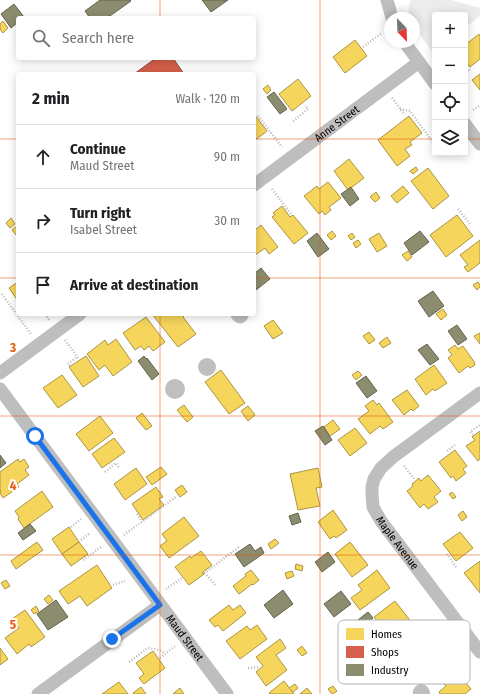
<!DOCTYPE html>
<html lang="en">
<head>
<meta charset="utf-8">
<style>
	body { margin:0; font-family:"Fira Sans Condensed",sans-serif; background:#f6f6f6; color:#202124 }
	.controls { position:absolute; right:12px; top:12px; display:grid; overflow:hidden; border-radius:4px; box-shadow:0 2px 10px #0003 }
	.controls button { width:36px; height:36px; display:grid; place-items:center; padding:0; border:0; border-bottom:1px solid #e0e0e0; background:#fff; color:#202124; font:20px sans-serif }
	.compass { position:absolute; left:384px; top:12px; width:36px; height:36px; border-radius:50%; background:#fff; box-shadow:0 2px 10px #0003; rotate:157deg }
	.stop { position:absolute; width:12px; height:12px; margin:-9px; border:3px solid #1a73e8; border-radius:50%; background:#fff }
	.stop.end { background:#1a73e8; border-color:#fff; box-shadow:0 1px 4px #0008 }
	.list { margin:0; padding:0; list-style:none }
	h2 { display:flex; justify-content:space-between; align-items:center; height:52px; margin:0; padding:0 16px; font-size:17px }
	h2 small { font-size:13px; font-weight:400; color:#757577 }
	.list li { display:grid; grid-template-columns:26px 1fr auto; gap:12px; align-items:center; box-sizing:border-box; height:64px; padding:0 16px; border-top:1px solid #e0e0e0 }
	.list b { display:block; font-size:15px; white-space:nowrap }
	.list p { margin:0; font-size:13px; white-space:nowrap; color:#757577 }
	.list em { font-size:13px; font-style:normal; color:#757577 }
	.icon { flex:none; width:22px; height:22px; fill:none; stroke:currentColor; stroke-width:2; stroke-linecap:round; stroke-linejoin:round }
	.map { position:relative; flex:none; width:480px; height:694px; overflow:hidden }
	.search { position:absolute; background:#fff; box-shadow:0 2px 10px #0003; left:16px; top:16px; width:240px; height:44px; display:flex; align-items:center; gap:10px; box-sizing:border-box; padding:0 14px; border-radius:4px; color:#757577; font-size:15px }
	.panel { position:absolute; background:#fff; box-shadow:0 2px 10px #0003; left:16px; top:72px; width:240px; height:244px; border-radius:4px }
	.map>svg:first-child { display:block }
	.green { fill:#ececec }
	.water { fill:#bfbfbf }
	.homes { fill:#f6d55c; stroke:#ac9540 }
	.shops { fill:#d6604d; stroke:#964336 }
	.industry { fill:#8c8c6e; stroke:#62624d }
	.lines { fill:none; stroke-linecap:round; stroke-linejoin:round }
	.path { stroke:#b9b9b9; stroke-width:2.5; stroke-dasharray:1 2; stroke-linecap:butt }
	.street { stroke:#bebebe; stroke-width:13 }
	.route { stroke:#1a73e8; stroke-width:5 }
	.grid { fill:none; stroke:#e8590c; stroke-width:1; stroke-opacity:0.55 }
	.labels { text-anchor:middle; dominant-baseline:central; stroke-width:4; stroke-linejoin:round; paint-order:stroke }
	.street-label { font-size:11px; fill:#000; stroke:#fff }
	.key { fill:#fff; stroke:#b2b2b2; stroke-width:1 }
	.key-label { font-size:11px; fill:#000 }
	.grid-label { font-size:13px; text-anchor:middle; font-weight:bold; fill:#e8590c; stroke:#fff; stroke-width:4; stroke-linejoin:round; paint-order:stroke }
</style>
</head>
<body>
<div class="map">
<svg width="480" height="694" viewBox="0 0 480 694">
	<rect width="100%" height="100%" fill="#fff"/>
	<path class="green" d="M 411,0 L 451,0 L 480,8 L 480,16 L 465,28 L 465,15 L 435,15 L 435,52 L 434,54 L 414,26 L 414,18 L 410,18 C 408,12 408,6 411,0 Z"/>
	<g class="water">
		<path d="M 230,314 L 249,314 C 247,327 233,326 230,314 Z"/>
		<circle cx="207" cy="367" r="9"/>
		<circle cx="175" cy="389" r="10"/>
		<path d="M 420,684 C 426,684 430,688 430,694 L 413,694 C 412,689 415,686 420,684 Z"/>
	</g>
	<g class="homes">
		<polygon points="3,21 8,28 3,33 0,29 0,24"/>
		<polygon points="479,34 480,36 480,59 470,67 465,60 465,45"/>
		<polygon points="355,40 367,56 345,73 333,57"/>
		<polygon points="480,74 480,90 472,80"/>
		<polygon points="298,79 311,96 292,111 279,94"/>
		<polygon points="268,85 271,90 267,94 263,89"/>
		<polygon points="254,114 267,131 254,141"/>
		<polygon points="409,116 422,133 410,142 412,145 405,149 410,156 397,166 378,140"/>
		<polygon points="349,159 364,178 348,190 334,171"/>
		<polygon points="416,167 418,170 413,174 410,171"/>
		<polygon points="428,168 449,196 433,209 411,181"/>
		<polygon points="328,182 341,198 329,207 331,210 325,215 322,211 319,214 304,196 317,186 319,189"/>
		<polygon points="403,186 409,193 397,203 391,196"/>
		<polygon points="376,192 380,198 375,202 370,197"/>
		<polygon points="282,206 290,217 293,215 308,233 294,244 272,217 275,215 273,213"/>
		<polygon points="457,215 473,236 446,257 430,235"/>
		<polygon points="11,218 15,224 10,228 6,223"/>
		<polygon points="261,225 278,247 269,254 265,248 254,256 254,231"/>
		<polygon points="17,226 18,227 18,233 16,235 12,230"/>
		<polygon points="332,231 336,236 331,240 327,235"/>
		<polygon points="352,233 355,237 351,240 348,236"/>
		<polygon points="379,233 387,246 377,252 369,239"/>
		<polygon points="358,240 361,244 356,248 353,243"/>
		<polygon points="480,240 480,263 468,272 464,267 468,265 460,255"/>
		<polygon points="408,251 412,257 407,261 402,255"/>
		<polygon points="18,282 18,301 9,288"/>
		<polygon points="478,282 480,285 480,287 477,290 473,285"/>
		<polygon points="443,309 447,315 441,320 436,314"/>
		<polygon points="152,314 186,314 183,317 196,334 178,347"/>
		<polygon points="146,317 165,342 153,351 149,346 144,350 141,346 135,350 123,333"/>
		<polygon points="273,320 283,333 273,339 264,326"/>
		<polygon points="369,332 375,340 369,344 363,336"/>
		<polygon points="480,333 480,344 474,336"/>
		<polygon points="387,337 391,343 383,348 379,343"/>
		<polygon points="116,339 132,362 113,376 105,365 99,370 87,354 105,340 108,345"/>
		<polygon points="455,345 458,349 463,346 475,363 474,363 475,365 470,368 468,366 459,373 448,358 452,355 448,350"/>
		<polygon points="86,356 99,376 83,387 69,367"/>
		<polygon points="434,365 447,383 435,391 433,389 426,395 415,379"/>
		<polygon points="221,370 245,403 229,414 205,382"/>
		<polygon points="358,371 362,375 356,380 352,375"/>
		<polygon points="62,375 77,395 58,408 43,388"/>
		<polygon points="407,390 419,406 413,411 411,409 404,415 392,400"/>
		<polygon points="373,400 377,405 379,403 393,422 383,429 380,426 370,434 358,419 369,411 365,406"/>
		<polygon points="184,405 193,417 187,422 177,410"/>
		<polygon points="248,406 255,415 248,421 241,411"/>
		<polygon points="142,413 152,426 146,430 136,418"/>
		<polygon points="100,416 113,433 89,451 76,434"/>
		<polygon points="333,420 340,429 330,436 324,427"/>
		<polygon points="355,428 367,443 350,456 338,440"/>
		<polygon points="480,431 480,459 478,461 466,446 475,440 472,437"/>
		<polygon points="114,438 125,452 102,468 92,454"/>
		<polygon points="455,450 467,466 463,469 466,473 456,481 453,476 451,478 439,462"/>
		<polygon points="18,459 20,462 24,459 29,467 25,470 29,475 17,484 19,487 3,498 0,493 1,491 0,490 0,472"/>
		<polygon points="161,467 167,474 152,485 146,477"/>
		<polygon points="136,468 147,484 125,500 114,484"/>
		<polygon points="318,468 322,487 316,488 320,506 298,510 290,474"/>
		<polygon points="428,475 441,491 434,497 438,502 428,509 424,504 420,508 407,491 413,486 412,484 419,478 421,481"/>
		<polygon points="182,485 187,492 180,497 175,490"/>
		<polygon points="156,487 163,497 159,499 164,505 143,520 132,504"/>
		<polygon points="42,491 53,507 24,528 18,519 19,517 15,511"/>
		<polygon points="452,492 456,497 453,499 449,494"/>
		<polygon points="333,510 347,530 336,538 334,536 330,539 318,522"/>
		<polygon points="463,511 467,517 462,521 458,515"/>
		<polygon points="184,517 199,536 169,558 160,546 167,541 162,534"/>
		<polygon points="69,527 79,542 62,554 52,539"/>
		<polygon points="460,532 473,548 456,561 443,544"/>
		<polygon points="275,539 279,543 271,549 268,544"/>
		<polygon points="37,542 43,550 16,569 11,561"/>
		<polygon points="79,542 88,554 71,566 62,554"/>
		<polygon points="350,542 368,565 352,577 335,554"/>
		<polygon points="201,551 212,565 202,573 204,574 189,585 175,567 190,556 191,558"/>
		<polygon points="480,561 480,593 464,573"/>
		<polygon points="296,564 303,566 302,571 295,569"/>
		<polygon points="97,565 112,588 87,606 80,596 68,604 59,591"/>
		<polygon points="251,570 259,580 253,585 252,584 239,594 233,586 246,576 245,574"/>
		<polygon points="377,570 390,588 360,610 351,598 362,590 358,585"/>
		<polygon points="292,571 294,576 287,579 285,573"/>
		<polygon points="6,580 10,586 5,589 1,583"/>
		<polygon points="49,595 53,600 48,604 44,599"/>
		<polygon points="395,601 412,623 396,635 385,620 380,624 374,617"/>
		<polygon points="229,605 233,610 240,605 246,613 223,631 218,625 215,627 209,620"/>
		<polygon points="36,606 39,611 34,614 31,610"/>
		<polygon points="25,610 45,637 31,647 29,644 17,654 5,638 19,628 12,619"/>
		<polygon points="257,625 267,639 240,659 226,641 247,626 250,630"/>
		<polygon points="280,639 286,648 276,655 287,670 266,686 256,672 263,666 256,657"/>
		<polygon points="302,646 307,653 302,656 297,650"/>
		<polygon points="0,648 8,659 0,665"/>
		<polygon points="153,651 165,668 144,684 139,678 144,674 136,663"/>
		<polygon points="454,668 471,689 465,694 440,694 439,692 446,686 440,680"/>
		<polygon points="284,681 294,694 270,694 269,693"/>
		<polygon points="119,682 128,694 102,694"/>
		<polygon points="295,684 298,688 293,692 289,688"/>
		<polygon points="333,686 337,691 333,694 332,694 328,689"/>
		<polygon points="141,687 146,694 134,694 133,693"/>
		<polygon points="180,688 184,694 173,694 174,693"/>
		<polygon points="307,688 312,694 300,694"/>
	</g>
	<polygon class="shops" points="156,58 173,58 184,74 134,74"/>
	<g class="industry">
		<polygon points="100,0 130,0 131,1 107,18 90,18 85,11"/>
		<polygon points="202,0 228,0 211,12"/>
		<polygon points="14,4 24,17 18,18 18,22 11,28 1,14"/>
		<polygon points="274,92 287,109 280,114 267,97"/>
		<polygon points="351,187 359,199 350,206 341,194"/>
		<polygon points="420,231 429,242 412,255 404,243"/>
		<polygon points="317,233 329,249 318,257 307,241"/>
		<polygon points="261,268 270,279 256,290 254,287 254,274"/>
		<polygon points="433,291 444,306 429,317 418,301"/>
		<polygon points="457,325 467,339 458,345 448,331"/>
		<polygon points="427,344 439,359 430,365 418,350"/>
		<polygon points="144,356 146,359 147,358 159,374 152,380 138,361"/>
		<polygon points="366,376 377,391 367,398 356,383"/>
		<polygon points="323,426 332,440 325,445 315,431"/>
		<polygon points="0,455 6,463 0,468"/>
		<polygon points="298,513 301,522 292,525 289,516"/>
		<polygon points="30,524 36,531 23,540 18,533"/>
		<polygon points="250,544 255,551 261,547 264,553 244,567 235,554"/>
		<polygon points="328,552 335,562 322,572 315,562"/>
		<polygon points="283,590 293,604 274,618 264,605"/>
		<polygon points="341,591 351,604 334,617 324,604"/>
		<polygon points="56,600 68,617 48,630 37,614"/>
		<polygon points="368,612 373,618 359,630 354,623"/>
	</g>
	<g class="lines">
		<g class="path">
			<polyline points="363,47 382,33"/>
			<polyline points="465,65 470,71"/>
			<polyline points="392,98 405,115"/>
			<polyline points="400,109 410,111 435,145"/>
			<polyline points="473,110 480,105"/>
			<polyline points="258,116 282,147"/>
			<polyline points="293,121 308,109 305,105"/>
			<polyline points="272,189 291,214"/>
			<polyline points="458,209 470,224"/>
			<polyline points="2,294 31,334"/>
			<polyline points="45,314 49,320"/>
			<polyline points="65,340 79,359"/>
			<polyline points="70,366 68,364 77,357"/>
			<polyline points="473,435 470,432 480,425"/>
			<polyline points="447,451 455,445"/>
			<polyline points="404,466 415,480"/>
			<polyline points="105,472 116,463 119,468"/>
			<polyline points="137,514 142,522"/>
			<polyline points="71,527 81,519"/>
			<polyline points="124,535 177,496"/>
			<polyline points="81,540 90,533"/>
			<polyline points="447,554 456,567"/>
			<polyline points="83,560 101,547"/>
			<polyline points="113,585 125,581"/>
			<polyline points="215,585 205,573 240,546"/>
			<polyline points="166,589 182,578"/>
			<polyline points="160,658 175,646"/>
			<polyline points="129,662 148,648 159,650 165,653"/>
			<polyline points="248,668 260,667"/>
		</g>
		<g class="street">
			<polyline points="387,0 392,18"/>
			<polyline points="405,42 408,47 435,84"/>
			<polyline points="465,124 480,144"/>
			<path id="s1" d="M 254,185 L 419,62"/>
			<polyline points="0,373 80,314"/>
			<path id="s2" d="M 0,389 L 227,694"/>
			<path id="s3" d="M 480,393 L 393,457 L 381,468 L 374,479 L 372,487 L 372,494 L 373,507 L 381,521 L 480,652"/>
			<polyline points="38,694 160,605"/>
		</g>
	</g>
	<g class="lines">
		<polyline class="route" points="35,436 160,605 112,639"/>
	</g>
	<path class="grid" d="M 160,0 L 160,18M 320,0 L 320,694M 160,58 L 160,74M 0,139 L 18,139M 254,139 L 435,139M 465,139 L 480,139M 0,278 L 18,278M 254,278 L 480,278M 160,314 L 160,694M 0,416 L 480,416M 0,555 L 480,555"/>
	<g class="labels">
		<g class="street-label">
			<text stroke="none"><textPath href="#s1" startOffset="103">Anne Street</textPath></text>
			<text stroke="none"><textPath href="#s3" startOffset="209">Maple Avenue</textPath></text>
			<text stroke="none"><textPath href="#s2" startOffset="310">Maud Street</textPath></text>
		</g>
	</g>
	<rect x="338" y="620" width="132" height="64" rx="6" class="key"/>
	<rect x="346" y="628" width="18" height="12" fill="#f6d55c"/>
	<rect x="346" y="646" width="18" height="12" fill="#d6604d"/>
	<rect x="346" y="664" width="18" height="12" fill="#8c8c6e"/>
	<g class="key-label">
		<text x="371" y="638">Homes</text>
		<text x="371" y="656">Shops</text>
		<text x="371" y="674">Industry</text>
	</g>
	<g class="grid-label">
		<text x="13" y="352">3</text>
		<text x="13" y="490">4</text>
		<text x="13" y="629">5</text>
	</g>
</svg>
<div class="controls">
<button>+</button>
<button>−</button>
<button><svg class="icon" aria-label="locate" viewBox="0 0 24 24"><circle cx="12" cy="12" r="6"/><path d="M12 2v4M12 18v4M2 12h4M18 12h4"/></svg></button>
<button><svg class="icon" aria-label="layers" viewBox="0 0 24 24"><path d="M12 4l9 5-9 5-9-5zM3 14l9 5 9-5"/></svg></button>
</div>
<svg class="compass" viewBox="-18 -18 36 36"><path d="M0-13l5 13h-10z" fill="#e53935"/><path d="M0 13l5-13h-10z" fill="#757577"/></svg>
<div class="stop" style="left:35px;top:436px"></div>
<div class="stop end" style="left:112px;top:639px"></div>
<div class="search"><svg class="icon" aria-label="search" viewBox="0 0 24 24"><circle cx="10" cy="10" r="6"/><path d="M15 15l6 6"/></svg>Search here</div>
<section class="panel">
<h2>2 min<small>Walk · 120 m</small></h2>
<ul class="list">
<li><svg class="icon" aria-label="ahead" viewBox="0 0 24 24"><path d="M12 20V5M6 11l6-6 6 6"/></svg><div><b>Continue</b><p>Maud Street</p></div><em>90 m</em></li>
<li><svg class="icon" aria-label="right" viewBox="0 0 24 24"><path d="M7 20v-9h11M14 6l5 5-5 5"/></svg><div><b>Turn right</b><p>Isabel Street</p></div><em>30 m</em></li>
<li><svg class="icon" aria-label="arrive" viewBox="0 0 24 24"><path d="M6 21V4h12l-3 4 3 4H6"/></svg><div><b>Arrive at destination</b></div></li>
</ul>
</section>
</div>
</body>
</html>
